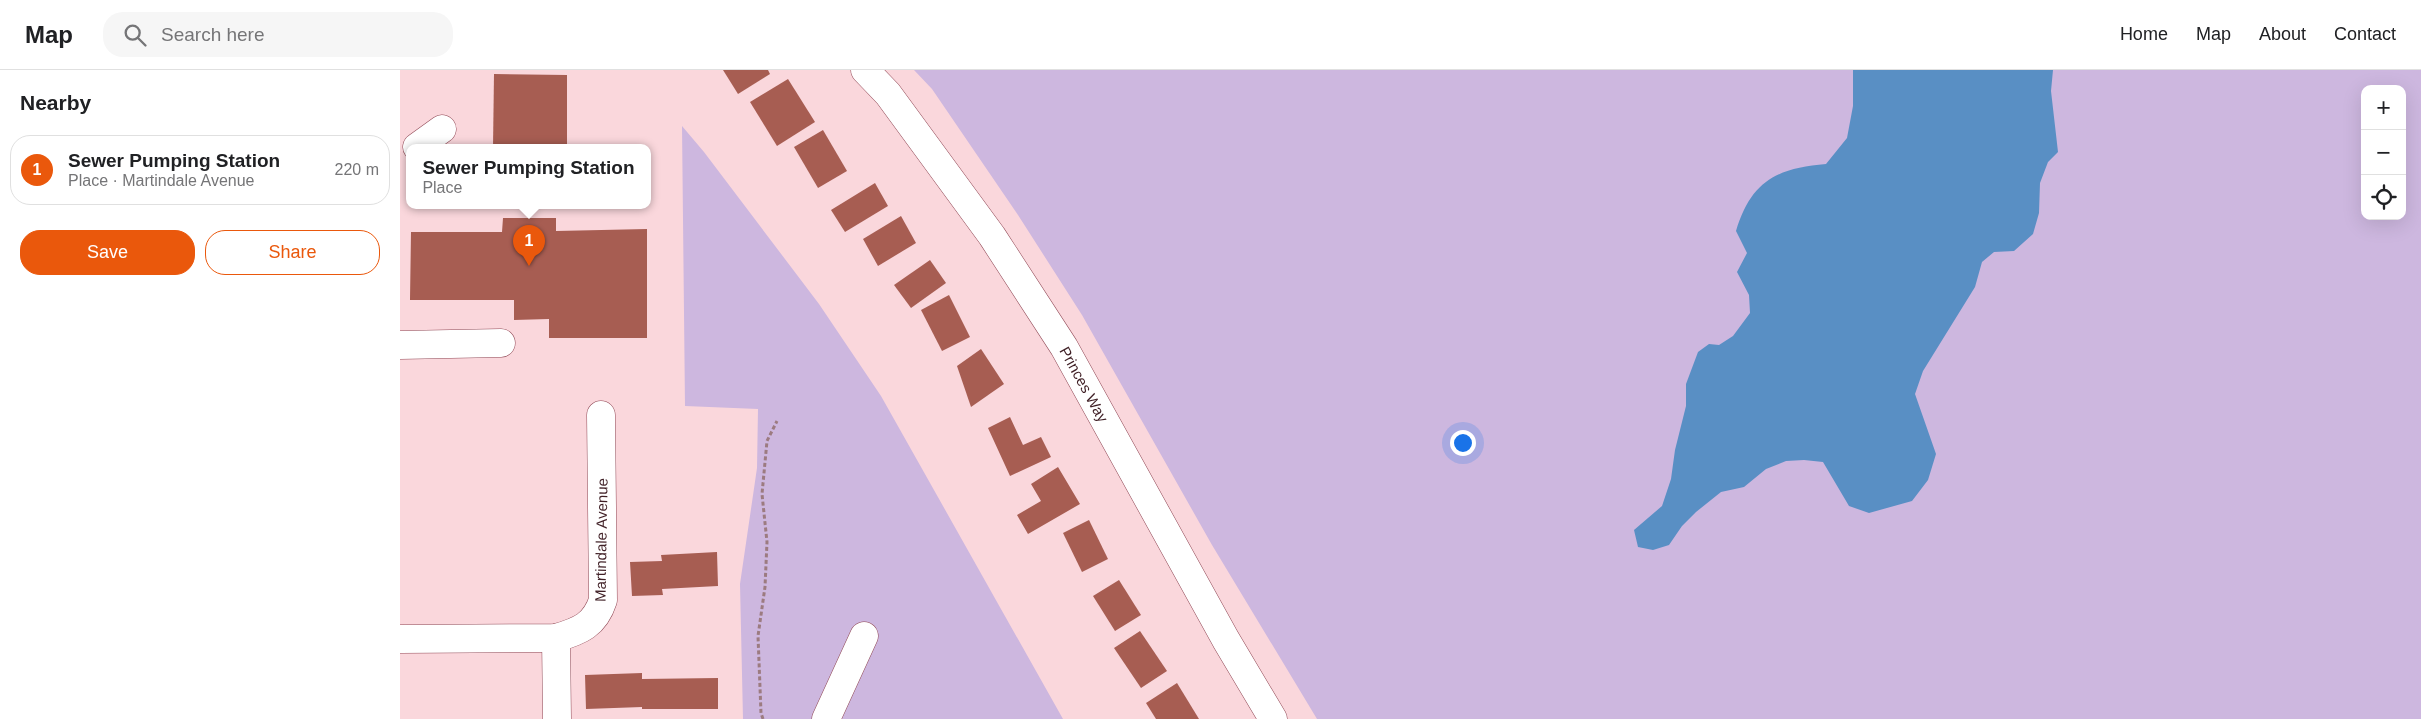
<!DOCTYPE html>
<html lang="en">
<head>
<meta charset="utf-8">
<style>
	body { margin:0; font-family:Arial,sans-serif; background:#f6f6f6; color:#202124 }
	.controls { position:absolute; right:15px; top:15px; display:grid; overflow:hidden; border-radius:10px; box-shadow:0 5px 20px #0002 }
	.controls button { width:45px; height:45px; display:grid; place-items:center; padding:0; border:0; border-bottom:1px solid #e0e0e0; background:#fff; color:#202124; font:25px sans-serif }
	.you { position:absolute; left:1062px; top:372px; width:18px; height:18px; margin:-12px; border:4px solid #fff; border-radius:50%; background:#1a73e8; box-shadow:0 0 0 8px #1a73e833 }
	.badge { display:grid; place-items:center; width:32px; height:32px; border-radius:50%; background:#ea580c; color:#fff; font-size:16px; font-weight:700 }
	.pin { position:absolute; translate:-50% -41px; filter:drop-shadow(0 1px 2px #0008) }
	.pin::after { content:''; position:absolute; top:26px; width:18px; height:15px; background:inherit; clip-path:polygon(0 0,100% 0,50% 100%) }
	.popup { position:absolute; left:6px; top:74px; width:245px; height:65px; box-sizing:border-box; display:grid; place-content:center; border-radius:10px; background:#fff; filter:drop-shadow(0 1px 4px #0005); font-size:16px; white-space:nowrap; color:#757577 }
	.popup b { font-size:19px; color:#202124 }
	.popup::after { content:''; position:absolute; left:50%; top:100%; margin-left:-10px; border:10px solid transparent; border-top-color:#fff }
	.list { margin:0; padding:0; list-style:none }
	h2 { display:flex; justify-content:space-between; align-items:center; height:65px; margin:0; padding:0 20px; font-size:21px }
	h2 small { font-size:16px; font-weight:400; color:#757577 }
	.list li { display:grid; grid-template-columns:32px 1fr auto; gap:15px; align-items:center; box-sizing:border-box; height:70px; margin:0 10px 10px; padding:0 10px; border:1px solid #e0e0e0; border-radius:20px }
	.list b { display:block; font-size:19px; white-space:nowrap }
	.list p { margin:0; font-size:16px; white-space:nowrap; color:#757577 }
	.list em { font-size:16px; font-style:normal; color:#757577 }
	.actions { display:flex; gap:10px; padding:15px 20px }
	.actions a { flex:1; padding:11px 0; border:1px solid #ea580c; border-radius:20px; text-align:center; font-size:18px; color:#ea580c }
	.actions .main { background:#ea580c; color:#fff }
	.icon { flex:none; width:28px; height:28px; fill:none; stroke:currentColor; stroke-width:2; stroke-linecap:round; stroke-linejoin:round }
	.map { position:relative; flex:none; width:2021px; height:649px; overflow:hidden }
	header { display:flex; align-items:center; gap:30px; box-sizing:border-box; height:70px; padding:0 25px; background:#fff; border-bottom:1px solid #e0e0e0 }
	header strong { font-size:24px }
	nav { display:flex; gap:28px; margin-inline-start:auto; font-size:18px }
	.search { width:350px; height:45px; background:#f6f6f6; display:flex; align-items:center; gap:12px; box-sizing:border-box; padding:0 18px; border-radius:20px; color:#757577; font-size:19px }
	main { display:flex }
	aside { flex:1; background:#fff }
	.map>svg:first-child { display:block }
	.green { fill:#cdb7df; fill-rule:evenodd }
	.water { fill:#598fc4 }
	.building { fill:#a75d52 }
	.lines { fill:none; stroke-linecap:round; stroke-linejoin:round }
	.minor-casing { stroke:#914956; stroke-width:29 }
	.path { stroke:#9c7b80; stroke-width:3; stroke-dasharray:4 2.5; stroke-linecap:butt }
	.minor { stroke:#fff; stroke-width:28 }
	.labels { text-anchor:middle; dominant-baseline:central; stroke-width:4; stroke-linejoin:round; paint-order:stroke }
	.street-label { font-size:15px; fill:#3f1f25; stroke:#fff }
</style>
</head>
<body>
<header>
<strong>Map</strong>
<div class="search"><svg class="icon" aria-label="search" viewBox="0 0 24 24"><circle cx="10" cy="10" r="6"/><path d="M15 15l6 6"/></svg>Search here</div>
<nav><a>Home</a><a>Map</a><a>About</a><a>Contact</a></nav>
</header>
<main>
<aside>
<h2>Nearby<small></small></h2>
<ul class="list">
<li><span class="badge">1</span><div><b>Sewer Pumping Station</b><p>Place · Martindale Avenue</p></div><em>220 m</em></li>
</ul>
<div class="actions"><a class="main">Save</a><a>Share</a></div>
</aside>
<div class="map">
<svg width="2021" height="649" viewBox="0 0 2021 649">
	<rect width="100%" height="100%" fill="#fad7dc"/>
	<g class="green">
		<path d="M 514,0 L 2021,0 L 2021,649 L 917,649 L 812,475 L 682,245 L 618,145 L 532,19 ZM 1965,19 L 2002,19 L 2002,146 L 1965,146 Z"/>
		<polygon points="282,56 304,82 419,234 481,326 663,649 343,649 340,514 357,398 358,339 285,336"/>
	</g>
	<path class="water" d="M 1453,0 L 1653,0 L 1651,21 L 1658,82 L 1648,92 L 1640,113 L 1639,143 L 1633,164 L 1614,181 L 1594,182 L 1582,192 L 1575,217 L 1523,301 L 1515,324 L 1536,384 L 1528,410 L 1512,431 L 1469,443 L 1449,436 L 1423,392 L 1404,390 L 1386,391 L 1366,399 L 1344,417 L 1321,422 L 1296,442 L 1282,456 L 1269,475 L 1253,480 L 1238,477 L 1234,460 L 1262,436 L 1271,409 L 1275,380 L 1286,336 L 1286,314 L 1298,282 L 1309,274 L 1319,275 L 1333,266 L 1350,243 L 1349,225 L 1337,202 L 1347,183 L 1336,161 C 1351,111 1377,98 1426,94 L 1447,68 L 1453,36 Z"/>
	<g class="building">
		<polygon points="323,0 368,0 370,4 338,24"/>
		<polygon points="94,4 167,5 167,77 93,77"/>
		<polygon points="388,9 415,52 377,76 350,32"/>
		<polygon points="423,60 447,101 418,118 394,77"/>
		<polygon points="475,113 488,136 445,162 431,140"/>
		<polygon points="501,146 516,173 478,196 463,169"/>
		<polygon points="103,148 156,148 156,161 247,159 247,268 149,268 149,249 114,250 114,230 10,230 11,162 102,162"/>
		<polygon points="530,190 546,213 511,238 494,215"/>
		<polygon points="549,225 570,267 542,281 521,240"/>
		<polygon points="581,279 604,314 571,337 557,296"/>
		<polygon points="610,347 623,375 641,367 651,387 610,406 588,358"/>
		<polygon points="658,397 680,434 628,464 617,445 641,431 631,414"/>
		<polygon points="689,450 708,489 682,502 663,463"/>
		<polygon points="317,482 318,516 262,519 263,525 232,526 230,492 262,491 261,485"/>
		<polygon points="719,510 741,545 715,561 693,526"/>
		<polygon points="740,561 767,601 741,618 714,578"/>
		<polygon points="242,603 242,609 318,608 318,639 242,639 242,637 186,639 185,605"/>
		<polygon points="777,613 799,649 756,649 746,633"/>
	</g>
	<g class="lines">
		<defs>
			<g id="minor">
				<path id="s1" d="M 465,0 L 488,24 L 592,166 L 664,277 L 826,570 L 873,649"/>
				<polyline points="17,77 42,59"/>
				<polyline points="0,275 101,273"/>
				<polyline points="156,568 157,649"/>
				<path d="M 0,569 L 156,568 C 180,561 195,555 203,530 L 201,345"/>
				<polyline points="426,649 464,566"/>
			</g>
		</defs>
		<use href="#minor" class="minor-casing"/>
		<polyline class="path" points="363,649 361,643 358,566 365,517 367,472 362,424 367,371 377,351"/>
		<use href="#minor" class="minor"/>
	</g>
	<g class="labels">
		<g class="street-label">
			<text stroke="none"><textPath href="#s1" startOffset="384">Princes Way</textPath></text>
			<text transform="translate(201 470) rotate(-89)">Martindale Avenue</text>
		</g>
	</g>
</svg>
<div class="controls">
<button>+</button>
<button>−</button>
<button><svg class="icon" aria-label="locate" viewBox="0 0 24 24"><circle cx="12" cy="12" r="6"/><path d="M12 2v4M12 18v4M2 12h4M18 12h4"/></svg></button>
</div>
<div class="you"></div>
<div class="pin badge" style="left:129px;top:196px">1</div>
<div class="popup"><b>Sewer Pumping Station</b>Place</div>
</div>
</main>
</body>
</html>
